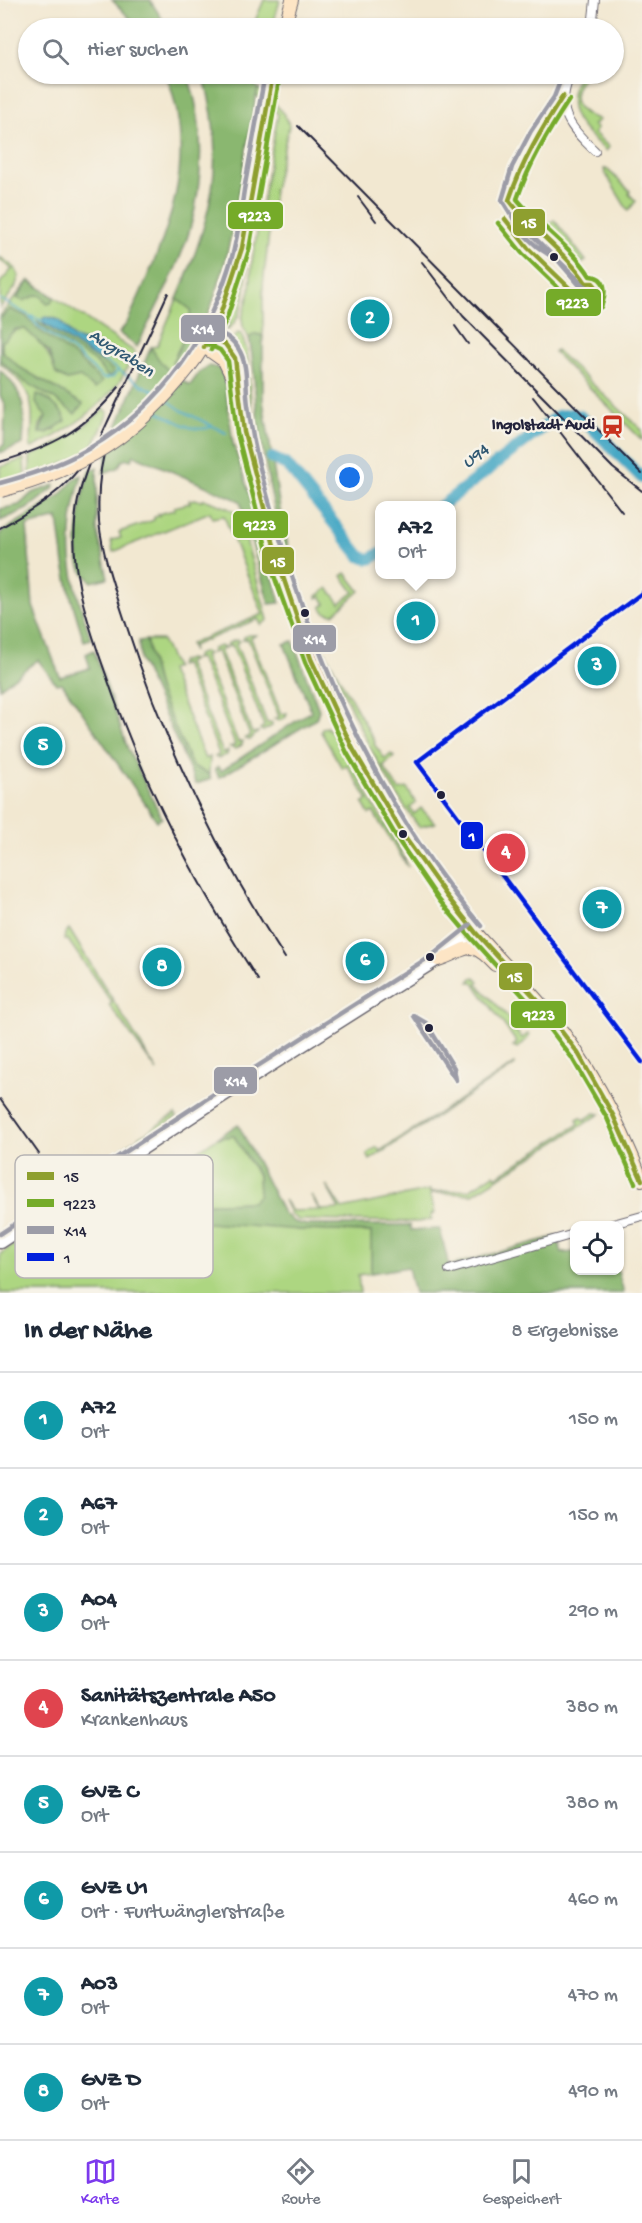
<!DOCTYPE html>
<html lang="de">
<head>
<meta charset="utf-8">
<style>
	body { margin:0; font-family:"Gochi Hand",sans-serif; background:#f6f6f7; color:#1f2937 }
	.controls { position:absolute; right:18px; bottom:18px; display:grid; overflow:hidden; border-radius:12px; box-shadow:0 2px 4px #0004 }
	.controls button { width:54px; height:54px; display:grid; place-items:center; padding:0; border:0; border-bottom:2px solid #e0e1e3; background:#fff; color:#1f2937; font:30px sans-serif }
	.you { position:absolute; left:350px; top:478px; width:21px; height:21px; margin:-15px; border:4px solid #fff; border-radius:50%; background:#1a73e8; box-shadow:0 0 0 9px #1a73e833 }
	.badge { display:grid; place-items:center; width:39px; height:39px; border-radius:50%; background:#7c3aed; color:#fff; font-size:20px; font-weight:700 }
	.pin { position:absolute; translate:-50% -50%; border:3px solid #fff; box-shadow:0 2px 6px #0006 }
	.popup { position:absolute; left:375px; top:501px; width:81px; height:78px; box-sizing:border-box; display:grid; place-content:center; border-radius:12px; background:#fff; filter:drop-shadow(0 2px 4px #0005); font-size:20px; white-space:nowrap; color:#747a83 }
	.popup b { font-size:22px; color:#1f2937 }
	.popup::after { content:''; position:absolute; left:50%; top:100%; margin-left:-12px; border:12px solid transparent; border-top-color:#fff }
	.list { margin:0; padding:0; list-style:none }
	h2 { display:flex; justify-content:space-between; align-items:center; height:78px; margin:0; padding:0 24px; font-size:26px }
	h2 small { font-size:20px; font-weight:400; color:#747a83 }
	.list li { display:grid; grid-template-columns:39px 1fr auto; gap:18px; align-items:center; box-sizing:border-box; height:96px; padding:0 24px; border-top:2px solid #e0e1e3 }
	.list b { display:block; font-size:22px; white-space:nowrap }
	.list p { margin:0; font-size:20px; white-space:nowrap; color:#747a83 }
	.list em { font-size:20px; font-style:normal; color:#747a83 }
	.icon { flex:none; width:33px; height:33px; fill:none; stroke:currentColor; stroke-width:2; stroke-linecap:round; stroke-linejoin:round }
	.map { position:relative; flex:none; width:642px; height:1293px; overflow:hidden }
	.search { position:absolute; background:#fff; box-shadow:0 2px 4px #0004; left:18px; right:18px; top:18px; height:66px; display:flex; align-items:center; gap:15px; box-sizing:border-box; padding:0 21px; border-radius:33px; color:#747a83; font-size:22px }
	.sheet { height:846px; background:#fff }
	nav { display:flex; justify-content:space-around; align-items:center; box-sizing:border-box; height:84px; border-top:2px solid #e0e1e3; background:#fff; font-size:16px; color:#747a83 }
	nav a { display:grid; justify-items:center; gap:3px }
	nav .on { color:#7c3aed }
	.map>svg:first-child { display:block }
	.green { fill:#add681; stroke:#687c5e; stroke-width:1.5; fill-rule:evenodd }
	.forest { fill:#8ab76f; stroke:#566c55; stroke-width:1.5 }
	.water { fill:#46a8c5; stroke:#346580; stroke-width:1.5 }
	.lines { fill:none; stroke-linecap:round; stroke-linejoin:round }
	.stream { stroke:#46a8c5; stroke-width:2 }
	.river { stroke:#46a8c5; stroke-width:12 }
	.minor-casing { stroke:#6b6770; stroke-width:10 }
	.tertiary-casing { stroke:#6b6770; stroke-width:13 }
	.secondary-casing { stroke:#6b6770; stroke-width:14 }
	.minor { stroke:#fff; stroke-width:8 }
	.tertiary { stroke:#fff; stroke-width:10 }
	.secondary { stroke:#fde5c5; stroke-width:12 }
	.rail { stroke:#22223b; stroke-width:2 }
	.secondary-bridge-casing { stroke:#6b6770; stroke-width:14; stroke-linecap:butt }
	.secondary-bridge { stroke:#fde5c5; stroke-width:12 }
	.bus-1-casing { stroke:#f7f3e8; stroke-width:9 }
	.bus-2-casing { stroke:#f7f3e8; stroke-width:9 }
	.bus-3-casing { stroke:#f7f3e8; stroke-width:9 }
	.bus-4-casing { stroke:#f7f3e8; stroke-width:9 }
	.bus-1 { stroke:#8e9f2f; stroke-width:4.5 }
	.bus-2 { stroke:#75ab29; stroke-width:4.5 }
	.bus-3 { stroke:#9c9ca7; stroke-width:4.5 }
	.bus-4 { stroke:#001fdc; stroke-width:4.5 }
	.bus-dot { fill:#22223b; stroke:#f7f3e8; stroke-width:2 }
	.labels { text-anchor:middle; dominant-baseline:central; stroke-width:5; stroke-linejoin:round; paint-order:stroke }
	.poi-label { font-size:16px; font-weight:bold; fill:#22223b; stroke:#f7f3e8; text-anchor:end }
	.water-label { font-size:18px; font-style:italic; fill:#305872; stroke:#f7f3e8 }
	.key { fill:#f7f3e8; stroke:#b7b4b4; stroke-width:1.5 }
	.key-label { font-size:16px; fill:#22223b }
	.line-badge { stroke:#f7f3e8; stroke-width:2 }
	.badge-label { font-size:16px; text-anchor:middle; font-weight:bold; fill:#fff }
</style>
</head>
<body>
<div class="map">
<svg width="642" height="1293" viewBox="0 0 642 1293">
	<rect width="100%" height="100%" fill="#f7f3e8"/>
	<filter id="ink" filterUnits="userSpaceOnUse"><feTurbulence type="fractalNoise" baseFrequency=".0167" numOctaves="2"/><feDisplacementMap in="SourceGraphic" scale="12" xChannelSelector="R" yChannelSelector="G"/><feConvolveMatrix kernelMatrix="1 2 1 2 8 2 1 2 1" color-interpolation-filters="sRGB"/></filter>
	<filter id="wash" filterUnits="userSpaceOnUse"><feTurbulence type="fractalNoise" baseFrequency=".008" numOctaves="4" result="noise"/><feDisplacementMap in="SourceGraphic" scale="24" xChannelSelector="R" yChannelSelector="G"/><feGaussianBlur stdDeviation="1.35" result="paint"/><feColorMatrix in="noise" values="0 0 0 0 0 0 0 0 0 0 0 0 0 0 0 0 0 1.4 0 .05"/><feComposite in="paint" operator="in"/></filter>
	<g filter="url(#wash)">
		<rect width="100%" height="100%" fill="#f2e8d1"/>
		<g class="green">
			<polygon points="264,0 280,0 272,28 252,28"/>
			<path d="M 579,74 L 586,74 C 575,87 568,103 586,114 C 590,117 595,117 599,120 L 593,125 L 597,129 L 594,133 L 609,147 L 606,151 C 579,126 560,111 579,74 Z"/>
			<path d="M 258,88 C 268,98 287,112 289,126 L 274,190 L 263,285 L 263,338 L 261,335 L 255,334 L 249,338 L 243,327 L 242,318 L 250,291 L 252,261 L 278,114 L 257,96 Z"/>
			<polygon points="604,169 607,169 630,191 629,194 636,201 628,211 605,173"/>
			<polygon points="554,220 586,261 582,263 544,228"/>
			<polygon points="0,257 15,268 19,276 15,288 0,308 0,283 12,269 0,260"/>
			<path d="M 247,264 C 246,285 245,318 226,331 Z"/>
			<path d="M 29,280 L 135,352 C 130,361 126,372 120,381 C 97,412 66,432 32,448 L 30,447 C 35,404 34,391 0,363 L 0,360 L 25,382 L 53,398 L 75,413 L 82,404 L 19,367 L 2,351 L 2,342 C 9,334 14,329 25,329 C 43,344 49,352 56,374 L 67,380 L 80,377 L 101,382 L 77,358 L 36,328 L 26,316 L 10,309 L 0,319 L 0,316 ZM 51,317 L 59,320 L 74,338 L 97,345 L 101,353 L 101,361 L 43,323 ZM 43,396 L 60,410 L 56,429 L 47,433 L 39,433 L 40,425 L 46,416 L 41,411 Z"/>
			<polygon points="177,299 192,310 186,334 172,362 180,369 174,377 159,361 151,347 157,346"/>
			<polygon points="238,333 241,334 247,350 252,414 265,487 254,440 244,371 230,342"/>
			<polygon points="556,350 642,430 642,440 554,352"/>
			<path d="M 104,409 L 108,412 C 104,422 100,434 94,443 C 83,460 48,469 30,475 L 30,456 C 58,446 82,429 104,409 Z"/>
			<polygon points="24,459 25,476 0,485 0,467"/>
			<path d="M 195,499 L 201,501 L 204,499 C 215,504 232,507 240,517 L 233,519 L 239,541 L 246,540 L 268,620 L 261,625 L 258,619 L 192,646 L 193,652 L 190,644 L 263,614 L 224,516 L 212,518 L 210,512 L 113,552 L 111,540 L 121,538 L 119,532 L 154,520 L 154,517 L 159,516 L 158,514 L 174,510 L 174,507 L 190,503 L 189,500 Z"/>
			<polygon points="346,573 360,591 334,614 326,613 321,607 326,604 321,596 317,598 317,596 328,588 340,603 354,592 342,576"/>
			<polygon points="248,635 256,635 251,638 281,714 287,713 286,717 279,721 274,719 279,717 248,639 243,640 244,637"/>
			<polygon points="146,640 162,640 175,667 170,670 205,759 210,757 209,774 192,766 158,689"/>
			<polygon points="236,640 240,641 236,644 267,723 272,723 272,726 263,731 260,729 264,726 232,645 227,647 228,643"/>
			<polygon points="220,646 225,648 220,650 252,733 258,732 250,740 245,738 250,736 217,651 211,653 212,649"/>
			<polygon points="204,652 208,654 204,656 238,742 243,741 242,745 235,749 230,747 235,745 200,658 195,659 197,655"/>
			<path d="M 325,652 L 375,742 L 374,744 L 385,759 L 391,754 L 394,757 L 383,766 L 399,790 L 407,788 L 416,803 L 410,808 L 414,814 L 421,808 L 435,823 L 419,827 C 379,773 353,713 325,652 Z"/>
			<polygon points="188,659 192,660 187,663 223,753 228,751 227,755 218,758 215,757 219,754 184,664 179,666 180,662"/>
			<path d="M 327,727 C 347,749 358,776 372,802 C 384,824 400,843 408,867 L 373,812 L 369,814 L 363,804 L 368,800 L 347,765 L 342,768 L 321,732 L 322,728 Z"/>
			<polygon points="69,929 157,1071 109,1005 112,1003 68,940 64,940 65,933"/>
			<polygon points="472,978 475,977 479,981 477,984 511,1020 514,1019 516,1021 511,1026 522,1038 528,1034 529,1035 528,1038 518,1048 513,1046 517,1043 473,982 469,982"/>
			<polygon points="515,1064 515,1065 370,1160 367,1154 377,1147 380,1151"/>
			<polygon points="595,1113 600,1114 473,1194 430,1193 435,1213 431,1214 432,1219 419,1222 298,1220 291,1215 284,1200 292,1211 319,1210 311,1195 321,1210 339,1209 326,1185 342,1209 430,1190 430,1192 469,1190 494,1174 496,1177 579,1124 577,1119 581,1117 584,1120"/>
			<polygon points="175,1114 177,1117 67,1190 64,1186"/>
			<polygon points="234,1136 258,1176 259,1195 252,1202 161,1205 145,1195 153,1183 168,1171 217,1138"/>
			<polygon points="87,1196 88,1201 301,1230 372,1232 371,1273 358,1275 360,1293 0,1293 0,1254"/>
		</g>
		<g class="forest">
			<polygon points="112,0 150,0 168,28 139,28"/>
			<path d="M 166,74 L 187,74 C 205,121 204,180 190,229 C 178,270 155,309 137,347 L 119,333 L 127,323 C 164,241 202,165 166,74 Z"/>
			<path d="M 203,74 L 243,74 L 258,88 C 237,183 235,285 180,369 L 172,363 L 186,334 L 191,310 L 177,299 C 211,220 228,159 203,74 Z"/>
			<polygon points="29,281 54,297 51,303 47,304 41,296 37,295 23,301 17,298"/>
			<polygon points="10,309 26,316 36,328 77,358 102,382 95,389 80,377 67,380 56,374 49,352 25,329 16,329 2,342 2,351 19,367 83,404 75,414 53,398 25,382 0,360 0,319"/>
			<polygon points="38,322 54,330 113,370 112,376 107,376 96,363 39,325"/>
			<path d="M 255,334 L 261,335 L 263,338 L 263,400 L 280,509 L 290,556 L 308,609 L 304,601 L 298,599 C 280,540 267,481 258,420 C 254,393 255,365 249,338 Z"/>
			<path d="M 151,347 C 161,365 172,376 190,385 L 199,373 L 209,366 L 218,368 L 224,376 L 233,443 L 255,511 L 280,603 L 269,604 L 240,501 L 134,455 L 131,460 L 127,459 L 122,461 L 118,468 L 103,473 L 109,445 Z"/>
			<path d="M 0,370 C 27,394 25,411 23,444 L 0,453 L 0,447 L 4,445 L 5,406 L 0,395 Z"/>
			<path d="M 37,395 C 48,397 63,411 66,421 L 47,433 L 39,433 L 46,416 L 36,403 Z"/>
			<path d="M 97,467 L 97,529 L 108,578 L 92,582 C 88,577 82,573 80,567 C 72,542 82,496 89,471 Z"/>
			<path d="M 82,475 C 62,541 70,575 91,639 L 84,641 L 71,598 L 64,564 L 58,518 L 27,526 L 33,606 L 60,677 L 90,668 L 86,654 L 94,650 L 128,749 L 162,818 L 157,821 L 62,683 L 56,684 L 38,660 L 0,688 L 0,533 L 61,495 L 75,478 Z"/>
			<polygon points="55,485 54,488 27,509 0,521 0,509 19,505 32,493"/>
			<polygon points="146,640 158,689 192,766 209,774 211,779 196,784 140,660 139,641"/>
			<polygon points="293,641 319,710 316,719 219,778 215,769 218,767 221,771 311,711 284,644"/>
			<polygon points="238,1124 283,1213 294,1222 307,1225 410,1225 411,1230 440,1229 449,1266 557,1236 562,1253 574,1252 574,1270 618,1271 624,1293 414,1293 408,1267 371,1273 371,1232 301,1230 208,1223 88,1200 87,1196 155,1153 168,1171 154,1183 146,1195 160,1205 252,1202 259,1195 258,1175 234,1136 217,1138"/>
		</g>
		<polygon class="water" points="46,317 59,320 74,338 97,345 104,358 102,361 94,357 43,323 43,318"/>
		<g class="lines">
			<g class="stream">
				<polyline points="0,299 30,316 43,321"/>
				<polyline points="31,318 39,327 73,351 104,379 113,377 118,370"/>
				<polyline points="103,360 140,384 160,394"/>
				<polyline points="166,399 181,410 226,433"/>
				<path d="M 158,412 C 176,419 190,434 211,427"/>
				<polyline points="272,458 279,460"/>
			</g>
			<g class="river">
				<path d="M 272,458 L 287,465 L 360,556 C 369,561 372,559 380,553"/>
				<polyline points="441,506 558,416 572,414 580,416 642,478"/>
			</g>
		</g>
	</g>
	<g filter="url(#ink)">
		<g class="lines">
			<defs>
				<g id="minor">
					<polyline points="592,28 595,0"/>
					<path d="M 571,74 C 554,109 569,127 595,151"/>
					<polyline points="606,1226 642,1216"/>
					<polyline points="449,1270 574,1234"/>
				</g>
				<polyline id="tertiary" points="0,1243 224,1096 438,960 475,931"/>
				<g id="secondary">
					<polyline points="284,28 292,0"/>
					<path d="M 210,337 C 221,341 230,345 235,358 C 240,371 238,382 239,396 C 240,411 243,428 247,444 C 266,527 289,611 324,689 C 359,768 411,855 466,921 C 493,953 524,983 550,1015 C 590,1065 619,1120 642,1180"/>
					<polyline points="204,347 224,361 236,386"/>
					<path d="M 189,368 C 249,292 254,167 273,74"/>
					<path d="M 438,960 C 468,951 468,936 495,965"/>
				</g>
			</defs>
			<use href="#minor" class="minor-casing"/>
			<use href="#tertiary" class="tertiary-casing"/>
			<use href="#secondary" class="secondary-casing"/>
			<use href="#minor" class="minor"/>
			<use href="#tertiary" class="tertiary"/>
			<use href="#secondary" class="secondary"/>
			<g class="rail">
				<polyline points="298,126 642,474"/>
				<polyline points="358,197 376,221"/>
				<polyline points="422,262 463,316 613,468 642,491"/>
				<path d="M 168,293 C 151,330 134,367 116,404 C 102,435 85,466 78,500 C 66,561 85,616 105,672 C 142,782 195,883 258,980"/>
				<polyline points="455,326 468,344"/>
				<polyline points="533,397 622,512"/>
				<path d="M 109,436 C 100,463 97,493 99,522 C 103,558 116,593 127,627 C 165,745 218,855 285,958"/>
				<path d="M 0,462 C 54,446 83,431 119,387"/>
				<path d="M 0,528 C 32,510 66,491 86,459"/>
				<polyline points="0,1099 39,1154"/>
			</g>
			<defs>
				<path id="secondary-bridge" d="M 1,491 C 85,469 136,436 189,368"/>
			</defs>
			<use href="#secondary-bridge" class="secondary-bridge-casing"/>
			<use href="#secondary-bridge" class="secondary-bridge"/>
			<defs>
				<g id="bus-1">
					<path d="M 505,219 L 528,248 L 583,301 L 589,304 L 595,302 C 598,294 599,289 593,283 L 586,283 C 565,251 532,230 509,200 C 522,162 541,130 563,96"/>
					<polyline points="210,337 225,344 235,358 244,432 280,568 311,659 353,749 406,839 446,895 476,933 540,1003 578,1053 613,1115 642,1180"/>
					<polyline points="204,347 220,315 242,248 273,74"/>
				</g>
				<g id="bus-2">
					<path d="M 498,223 L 522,253 L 578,307 L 589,311 L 601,307 C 606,294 608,277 590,276 C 571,246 539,226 517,199 C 530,162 548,132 569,100"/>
					<polyline points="207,344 220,350 228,361 237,433 272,570 305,662 347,753 400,843 439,900 471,938 534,1008 572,1058 607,1118 635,1183"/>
					<polyline points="211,350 227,318 249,250 280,75"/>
				</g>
				<g id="bus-3">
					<polyline points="510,213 502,200 512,167 531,131 554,97 563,74"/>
					<path d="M 512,215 L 554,257 C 539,251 519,232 512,216"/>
					<polygon points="556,258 590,291 589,296 588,295"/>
					<path d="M 212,330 C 223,334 232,338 238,348 C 249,365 245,386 248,405 C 251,428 255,450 261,472 C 304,636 370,795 481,926"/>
					<path d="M 0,483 C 26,476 52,468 77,455 C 151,417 203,349 228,270 C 237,244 240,217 244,190 C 251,151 258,112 265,74"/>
					<polygon points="414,1016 426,1023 454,1068 456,1080"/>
					<polyline points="0,1234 220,1090 434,954 470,925"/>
				</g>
				<polyline id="bus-4" points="642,593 417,762 642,1062"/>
			</defs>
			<use href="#bus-1" class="bus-1-casing"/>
			<use href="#bus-2" class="bus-2-casing"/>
			<use href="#bus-3" class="bus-3-casing"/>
			<use href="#bus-4" class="bus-4-casing"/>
			<use href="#bus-1" class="bus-1"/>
			<use href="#bus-2" class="bus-2"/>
			<use href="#bus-3" class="bus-3"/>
			<use href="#bus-4" class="bus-4"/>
		</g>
	</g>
	<defs>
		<symbol id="station-bare" viewBox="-9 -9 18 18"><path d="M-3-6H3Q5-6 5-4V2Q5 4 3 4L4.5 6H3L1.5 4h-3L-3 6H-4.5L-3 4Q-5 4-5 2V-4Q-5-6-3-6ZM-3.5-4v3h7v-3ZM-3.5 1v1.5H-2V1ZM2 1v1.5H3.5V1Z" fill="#c8321e" stroke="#f7f3e8" stroke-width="2.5" paint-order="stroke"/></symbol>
	</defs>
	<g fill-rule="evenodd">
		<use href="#station-bare" x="596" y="410" width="33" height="33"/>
	</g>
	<g class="bus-dot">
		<circle cx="554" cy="257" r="5"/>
		<circle cx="305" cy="613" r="5"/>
		<circle cx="441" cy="795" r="5"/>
		<circle cx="403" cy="834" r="5"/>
		<circle cx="430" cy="957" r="5"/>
		<circle cx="429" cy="1028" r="5"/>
	</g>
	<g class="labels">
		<g class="poi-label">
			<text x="595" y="426">Ingolstadt Audi</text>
		</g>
		<g class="water-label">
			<text transform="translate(121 354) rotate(33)">Augraben</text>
			<text transform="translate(476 457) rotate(-37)">U94</text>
		</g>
	</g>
	<rect x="15" y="1155" width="198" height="123" rx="9" class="key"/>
	<rect x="27" y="1172" width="27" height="8" fill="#8e9f2f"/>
	<rect x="27" y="1199" width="27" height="8" fill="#75ab29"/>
	<rect x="27" y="1226" width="27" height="8" fill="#9c9ca7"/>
	<rect x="27" y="1253" width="27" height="8" fill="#001fdc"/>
	<g class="key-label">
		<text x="64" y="1182">15</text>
		<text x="64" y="1209">9223</text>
		<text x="64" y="1236">X14</text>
		<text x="64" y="1263">1</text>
	</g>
	<g class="line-badge">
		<rect x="227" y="201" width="57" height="29" rx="6" fill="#75ab29"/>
		<rect x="512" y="208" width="34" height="29" rx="6" fill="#8e9f2f"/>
		<rect x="545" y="288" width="57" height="29" rx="6" fill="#75ab29"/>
		<rect x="180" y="314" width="46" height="29" rx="6" fill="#9c9ca7"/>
		<rect x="232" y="510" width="57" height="29" rx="6" fill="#75ab29"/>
		<rect x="261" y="546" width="34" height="29" rx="6" fill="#8e9f2f"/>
		<rect x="292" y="624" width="45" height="29" rx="6" fill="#9c9ca7"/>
		<rect x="460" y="821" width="24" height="29" rx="6" fill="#001fdc"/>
		<rect x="498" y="962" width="35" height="29" rx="6" fill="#8e9f2f"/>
		<rect x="510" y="1000" width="57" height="29" rx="6" fill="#75ab29"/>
		<rect x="213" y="1066" width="45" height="29" rx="6" fill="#9c9ca7"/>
	</g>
	<g class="badge-label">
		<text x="255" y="221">9223</text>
		<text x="529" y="228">15</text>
		<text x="573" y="308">9223</text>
		<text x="203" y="334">X14</text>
		<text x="260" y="530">9223</text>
		<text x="278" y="567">15</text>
		<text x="315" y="644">X14</text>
		<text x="472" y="841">1</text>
		<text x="515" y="982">15</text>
		<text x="539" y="1020">9223</text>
		<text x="236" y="1086">X14</text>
	</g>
</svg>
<div class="controls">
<button><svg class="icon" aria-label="locate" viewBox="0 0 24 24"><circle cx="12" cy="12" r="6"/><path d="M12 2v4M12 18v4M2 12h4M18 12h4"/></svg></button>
</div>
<div class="you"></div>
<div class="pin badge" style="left:416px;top:621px;background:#0f9aa8">1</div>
<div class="popup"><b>A72</b>Ort</div>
<div class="pin badge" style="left:370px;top:319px;background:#0f9aa8">2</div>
<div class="pin badge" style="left:597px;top:666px;background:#0f9aa8">3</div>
<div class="pin badge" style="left:506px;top:853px;background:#e0444e">4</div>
<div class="pin badge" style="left:43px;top:746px;background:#0f9aa8">5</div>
<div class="pin badge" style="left:365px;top:961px;background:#0f9aa8">6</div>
<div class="pin badge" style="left:602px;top:909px;background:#0f9aa8">7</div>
<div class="pin badge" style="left:162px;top:967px;background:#0f9aa8">8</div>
<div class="search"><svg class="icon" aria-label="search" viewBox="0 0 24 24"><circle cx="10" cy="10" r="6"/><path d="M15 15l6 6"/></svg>Hier suchen</div>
</div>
<section class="sheet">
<h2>In der Nähe<small>8 Ergebnisse</small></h2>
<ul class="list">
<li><span class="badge" style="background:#0f9aa8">1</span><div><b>A72</b><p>Ort</p></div><em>150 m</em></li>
<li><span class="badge" style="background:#0f9aa8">2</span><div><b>A67</b><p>Ort</p></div><em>150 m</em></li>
<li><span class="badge" style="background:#0f9aa8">3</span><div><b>A04</b><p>Ort</p></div><em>290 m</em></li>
<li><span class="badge" style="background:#e0444e">4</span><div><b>Sanitätszentrale A50</b><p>Krankenhaus</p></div><em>380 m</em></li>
<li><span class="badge" style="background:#0f9aa8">5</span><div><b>GVZ C</b><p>Ort</p></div><em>380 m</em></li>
<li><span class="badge" style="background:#0f9aa8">6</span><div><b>GVZ U1</b><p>Ort · Furtwänglerstraße</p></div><em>460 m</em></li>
<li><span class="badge" style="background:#0f9aa8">7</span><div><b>A03</b><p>Ort</p></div><em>470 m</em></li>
<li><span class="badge" style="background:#0f9aa8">8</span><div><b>GVZ D</b><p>Ort</p></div><em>490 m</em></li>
</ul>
</section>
<nav>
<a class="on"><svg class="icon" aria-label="map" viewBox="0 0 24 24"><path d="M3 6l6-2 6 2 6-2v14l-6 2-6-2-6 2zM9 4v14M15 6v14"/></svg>Karte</a>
<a><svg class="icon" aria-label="directions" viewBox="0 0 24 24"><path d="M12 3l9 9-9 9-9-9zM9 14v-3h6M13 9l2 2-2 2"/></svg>Route</a>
<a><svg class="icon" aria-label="saved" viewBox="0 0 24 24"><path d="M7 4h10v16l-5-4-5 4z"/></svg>Gespeichert</a>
</nav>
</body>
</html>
